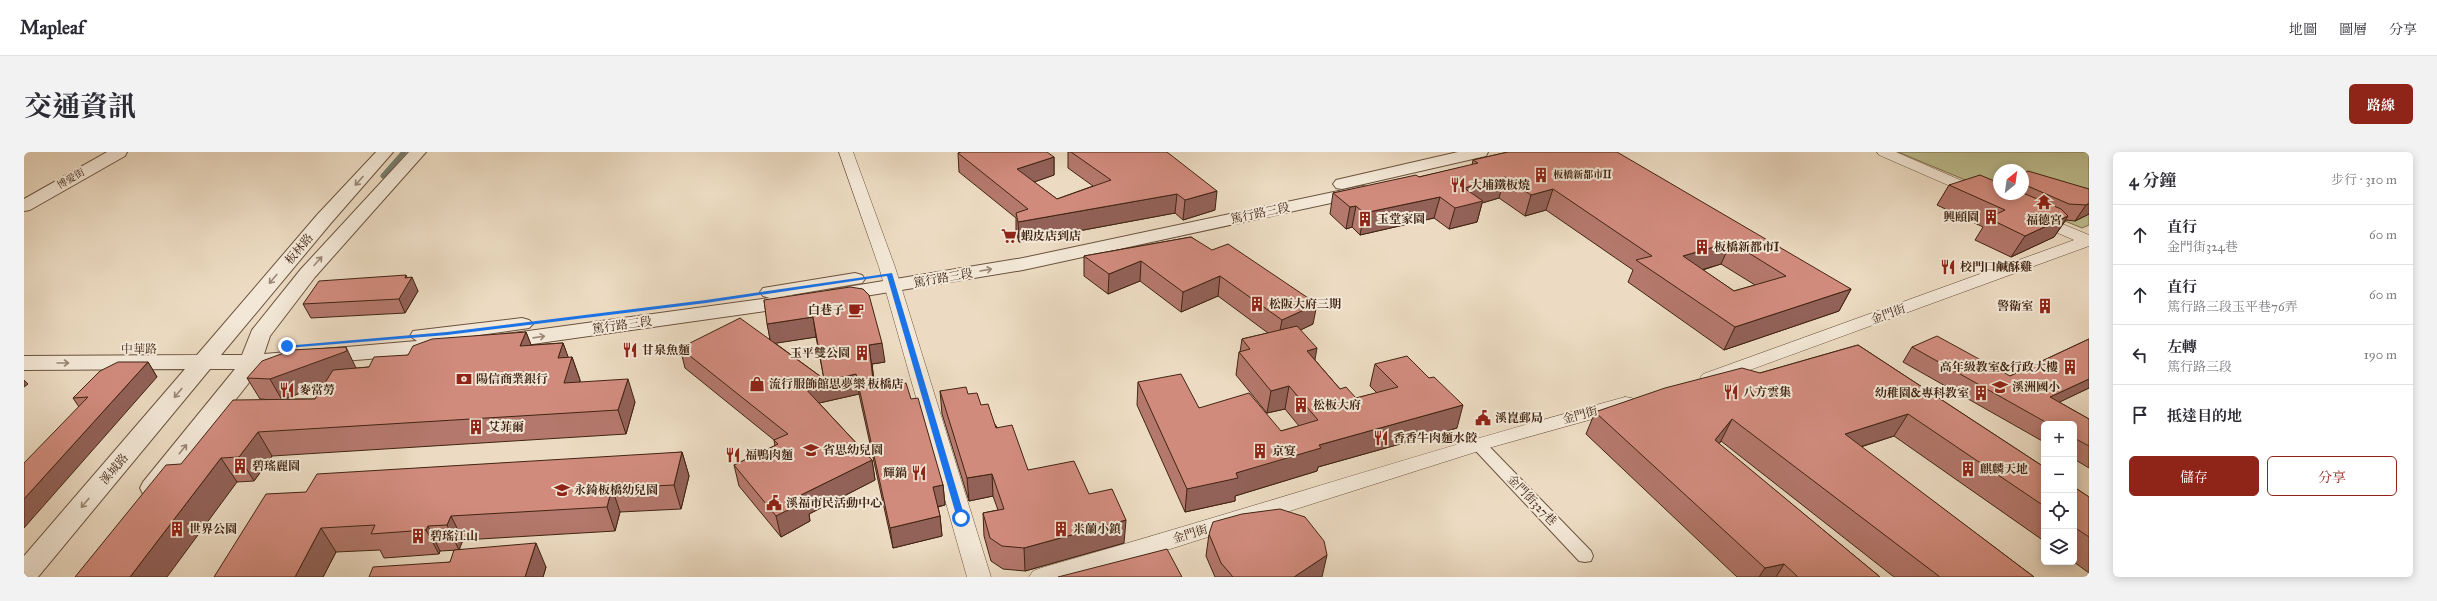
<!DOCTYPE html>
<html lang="zh-TW">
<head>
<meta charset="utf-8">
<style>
	body { margin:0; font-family:"IM FELL Great Primer","Noto Serif TC",serif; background:#f2f2f3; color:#2b2b33 }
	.controls { position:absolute; right:12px; bottom:12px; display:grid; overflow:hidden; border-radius:6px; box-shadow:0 2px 10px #0003 }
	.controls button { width:36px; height:36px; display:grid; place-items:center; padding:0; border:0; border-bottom:1px solid #e1e1e2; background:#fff; color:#2b2b33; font:20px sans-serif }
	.compass { position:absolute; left:1969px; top:12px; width:36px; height:36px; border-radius:50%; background:#fff; box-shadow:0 2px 10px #0003; rotate:29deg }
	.stop { position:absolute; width:12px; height:12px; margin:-9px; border:3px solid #1a73e8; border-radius:50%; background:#fff }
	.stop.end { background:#1a73e8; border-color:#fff; box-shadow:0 1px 4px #0008 }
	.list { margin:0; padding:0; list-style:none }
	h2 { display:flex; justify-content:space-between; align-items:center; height:52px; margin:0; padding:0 16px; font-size:17px }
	h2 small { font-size:13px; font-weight:400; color:#7c7c81 }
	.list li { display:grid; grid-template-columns:26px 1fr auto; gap:12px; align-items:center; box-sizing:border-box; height:60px; padding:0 16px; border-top:1px solid #e1e1e2 }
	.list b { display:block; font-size:15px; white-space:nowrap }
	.list p { margin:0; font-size:13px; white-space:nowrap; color:#7c7c81 }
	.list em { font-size:13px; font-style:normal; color:#7c7c81 }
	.actions { display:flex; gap:8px; padding:12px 16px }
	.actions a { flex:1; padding:9px 0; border:1px solid #8f2418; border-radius:6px; text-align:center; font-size:14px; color:#8f2418 }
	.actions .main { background:#8f2418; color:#fff }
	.icon { flex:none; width:22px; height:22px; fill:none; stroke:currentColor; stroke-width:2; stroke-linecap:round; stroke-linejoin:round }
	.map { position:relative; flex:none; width:2065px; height:425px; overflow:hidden; border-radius:6px }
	header { display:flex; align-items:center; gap:24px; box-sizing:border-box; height:56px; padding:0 20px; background:#fff; border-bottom:1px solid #e1e1e2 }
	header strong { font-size:19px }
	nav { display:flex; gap:22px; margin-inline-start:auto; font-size:14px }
	.intro { display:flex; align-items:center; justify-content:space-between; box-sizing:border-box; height:96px; padding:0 24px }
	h1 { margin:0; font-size:28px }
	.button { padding:10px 18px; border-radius:6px; background:#8f2418; color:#fff; font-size:14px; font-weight:700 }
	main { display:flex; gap:24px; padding:0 24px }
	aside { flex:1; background:#fff; border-radius:6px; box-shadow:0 2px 10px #0003 }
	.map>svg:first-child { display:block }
	.green { fill:#bdbe8f; stroke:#7f7150 }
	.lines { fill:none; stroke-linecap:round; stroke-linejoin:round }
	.stream { stroke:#767f70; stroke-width:5 }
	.pedestrian-casing { stroke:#6c523e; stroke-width:2 }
	.minor-casing { stroke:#6c523e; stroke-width:1 }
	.tertiary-casing { stroke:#6c523e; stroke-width:2 }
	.pedestrian { fill:#f3e8d7; fill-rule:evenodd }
	.minor { fill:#f3e8d7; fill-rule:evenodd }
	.tertiary { fill:#f3e8d7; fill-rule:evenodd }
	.wall { fill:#b4786c; stroke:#412412; fill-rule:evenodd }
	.shaded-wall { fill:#926158; stroke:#412412 }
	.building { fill:#d18b7d; stroke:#412412; fill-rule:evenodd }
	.oneway { stroke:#9a8674 }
	.route { fill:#1a73e8 }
	.labels { text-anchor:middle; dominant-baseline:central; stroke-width:4; stroke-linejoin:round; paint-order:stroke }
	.far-poi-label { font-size:10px; font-weight:bold; fill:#412412; stroke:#f3e8d7; text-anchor:start }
	.far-street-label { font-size:10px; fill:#412412; stroke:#f3e8d7 }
	.poi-label { font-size:12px; font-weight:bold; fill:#412412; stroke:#f3e8d7; text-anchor:start }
	.street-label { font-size:12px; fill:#412412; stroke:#f3e8d7 }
</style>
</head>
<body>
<header>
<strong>Mapleaf</strong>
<nav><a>地圖</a><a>圖層</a><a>分享</a></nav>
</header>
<div class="intro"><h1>交通資訊</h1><a class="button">路線</a></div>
<main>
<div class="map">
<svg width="2065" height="425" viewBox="0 0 2065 425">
	<rect width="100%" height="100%" fill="#ecdbc2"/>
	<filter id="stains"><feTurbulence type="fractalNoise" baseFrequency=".005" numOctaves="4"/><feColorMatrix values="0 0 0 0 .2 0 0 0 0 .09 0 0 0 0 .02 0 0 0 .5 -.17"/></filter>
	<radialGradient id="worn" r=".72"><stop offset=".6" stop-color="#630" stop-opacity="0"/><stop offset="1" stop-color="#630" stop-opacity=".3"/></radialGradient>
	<polygon class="green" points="1874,0 2065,0 2065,73 2058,76 1975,42 1999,42 1999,18 1975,18 1975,42"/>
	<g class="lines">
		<polyline class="stream" points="359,24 380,0"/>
		<defs>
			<polygon id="pedestrian" points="1454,287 1459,288 1567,399 1569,404 1567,409 1561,410 1555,409 1449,296 1446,292 1449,288"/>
			<g id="minor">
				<polygon points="815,0 829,0 871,115 967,425 943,425 855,115"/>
				<polygon points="1853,0 1872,0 1959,38 1962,41 1954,46 1949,44 1855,3"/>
				<polygon points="2012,61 2065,83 2065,94 1693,230 1686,232 1679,230 1676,226 1679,222 2050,88 2006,69 2004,66 2006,63"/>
				<path d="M 1601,245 L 1608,246 L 1611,251 L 1608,256 L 1461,297 L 1143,398 L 1048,425 L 1005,425 L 1009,419 L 1017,416 C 1212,361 1405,298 1601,245 Z"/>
			</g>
			<g id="tertiary">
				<polygon points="83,0 103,0 101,4 6,58 0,59 0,47"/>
				<polygon points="352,0 369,0 307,71 197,203 218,203 228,178 277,117 385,0 402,0 291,125 246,184 240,202 393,189 386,184 389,179 397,178 498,166 505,168 509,172 505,176 420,188 426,189 429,194 426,199 418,201 233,216 224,232 137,342 128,345 119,342 116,336 119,330 211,217 186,217 14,425 0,425 0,404 161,217 0,218 0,204 173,203 293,63"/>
				<polygon points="1434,0 1464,0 1462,4 1318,37 1312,36 1309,32 1312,28"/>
				<polygon points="1338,34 1344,35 1347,39 1344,43 999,118 811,149 804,147 801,143 804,139 811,137 999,106"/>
				<polygon points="831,121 838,123 841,127 838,131 749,146 769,143 776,145 779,149 776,153 769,155 474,197 466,195 463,190 466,185 474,183 746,146 739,144 736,140 739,136"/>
			</g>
		</defs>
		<use href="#pedestrian" class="pedestrian-casing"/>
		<use href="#minor" class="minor-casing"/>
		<use href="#tertiary" class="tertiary-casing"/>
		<use href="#pedestrian" class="pedestrian"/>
		<use href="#minor" class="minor"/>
		<use href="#tertiary" class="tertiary"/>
	</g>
	<g class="wall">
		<polygon points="1044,0 1143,0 1191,58 1159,68 1151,61 995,90 992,80 992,66 935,20 934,1 1030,5 1030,23 1010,30 1033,47 1069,34 1044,16"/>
		<path d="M 1484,0 L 1827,137 L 1815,159 L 1700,198 L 1604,130 L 1609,118 L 1522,58 L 1501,64 L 1475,46 L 1458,51 L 1453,70 L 1425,77 L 1410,66 L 1336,83 L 1328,75 L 1322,77 L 1306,62 L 1309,41 L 1395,25 L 1448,13 L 1449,8 ZM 1697,112 L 1731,133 L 1710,139 L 1679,118 Z"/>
		<polygon points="1999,22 2065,37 2065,62 2051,69 2042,68 2030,85 1987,105 1951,88 1959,75 1913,53 1925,33 1999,42"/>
		<polygon points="1167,85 1289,172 1276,178 1291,208 1316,237 1332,246 1353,241 1346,234 1351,212 1433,276 1294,315 1293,319 1211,344 1211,349 1161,360 1113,253 1114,230 1175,256 1257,279 1275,274 1261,257 1243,261 1212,223 1215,200 1216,200 1218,187 1244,181 1194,144 1157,160 1116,129 1084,142 1060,124 1060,104"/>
		<polygon points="383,126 394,139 381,161 287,166 279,152"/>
		<path d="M 740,148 L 861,210 L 848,212 L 851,237 L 887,247 L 919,333 L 921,353 L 914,355 L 916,364 L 918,384 L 869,396 L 835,242 L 795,251 L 848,308 L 851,328 L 785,362 L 786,369 L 757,385 L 715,334 L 710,313 L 751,294 L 750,288 L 661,216 L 656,196 L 746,188 ZM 792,185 L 800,227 L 751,191 Z"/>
		<path d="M 502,180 L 507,193 L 539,191 L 544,206 L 548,205 L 556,228 L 556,230 L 611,250 L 602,282 L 248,304 L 230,329 L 213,330 L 157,312 L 249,248 L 236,247 L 223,226 L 345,215 L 384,203 ZM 300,232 L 291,247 L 260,247 Z"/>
		<polygon points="2065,187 2065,236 2035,250 2065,267 2065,316 2050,307 2050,272 2020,272 2020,290 1879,210 1888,195 1986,224"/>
		<polygon points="1834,193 2020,315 2020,389 1870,284 1837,295 2010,425 1870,425 1697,289 1695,292 1856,425 1713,425 1562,282 1571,260 1736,221"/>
		<polygon points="124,210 133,225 55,255 49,246"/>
		<polygon points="916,239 944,242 957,253 1004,318 1065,342 1100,391 1001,419 979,417 967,409 960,384 959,361 974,358 969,344 945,349 918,262"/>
		<polygon points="658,300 665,324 657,357 596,360 591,379 439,388 435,397 522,415 519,425 345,425 426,410 434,398 416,399 415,402 360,406 356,398 312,400 299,425 190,425 282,340"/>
		<polygon points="2050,335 2065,345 2065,421 2050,410"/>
		<polygon points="1185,382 1298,425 1191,425 1182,404"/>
	</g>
	<g class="shaded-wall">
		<polygon points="1030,5 1030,23 993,36 993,17"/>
		<polygon points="1481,25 1475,46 1458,51 1453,70 1425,77 1431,56 1440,36"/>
		<polygon points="1529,37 1522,58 1501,64 1507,43"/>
		<polygon points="1193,39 1191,58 1159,68 1161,48"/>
		<polygon points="1153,42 1151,61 995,90 994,70"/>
		<polygon points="1416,45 1410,66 1336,83 1340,61"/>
		<polygon points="2065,51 2065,62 2051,69 2062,53"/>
		<polygon points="1332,54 1328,75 1322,77 1326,55"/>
		<polygon points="2044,64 2030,85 1987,105 2001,84"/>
		<polygon points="1707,90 1697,112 1650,126 1659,104"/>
		<polygon points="1117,109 1116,129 1084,142 1085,122"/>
		<polygon points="382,123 385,130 388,125 394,139 381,161 375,147 381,126"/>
		<polygon points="1196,124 1194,144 1157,160 1159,140"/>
		<polygon points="1827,137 1815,159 1700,198 1711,175"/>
		<polygon points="1293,152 1289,172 1254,189 1258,168"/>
		<polygon points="789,165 792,185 747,192 743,172"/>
		<polygon points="502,180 511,203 496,194"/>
		<polygon points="539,191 546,210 548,205 556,228 548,254 540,231 534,206"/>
		<polygon points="858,191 861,210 848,212 853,257 845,193"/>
		<polygon points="322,195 332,216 333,220 258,248 246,227"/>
		<polygon points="1293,196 1289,219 1283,199"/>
		<polygon points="124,210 133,225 0,376 0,347"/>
		<polygon points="832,222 835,242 782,254 779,234"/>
		<polygon points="604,227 611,250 602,282 594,258"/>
		<polygon points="2065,227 2065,236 2015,260 2026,245"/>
		<polygon points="0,228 4,232 0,235"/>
		<polygon points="1265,234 1261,257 1243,261 1247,239"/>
		<polygon points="1439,253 1433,276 1294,315 1293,319 1211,344 1211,349 1161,360 1163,337 1212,321 1295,293"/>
		<polygon points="1884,262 1870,284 1807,304 1821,282"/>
		<polygon points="1708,267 1697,289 1680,310 1691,288"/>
		<polygon points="234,280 248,304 230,329 215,305"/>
		<polygon points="658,300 665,324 657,357 650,333"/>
		<polygon points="197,306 213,330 143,425 106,425"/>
		<polygon points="848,308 851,328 785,362 786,369 757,385 752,364 777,343"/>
		<polygon points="968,322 969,344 945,349 943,326"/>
		<polygon points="919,333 921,353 911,355 909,335"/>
		<polygon points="588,336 596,360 591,379 583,355"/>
		<polygon points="427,364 439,388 435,398 423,373"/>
		<polygon points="916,364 918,384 869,396 866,376"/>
		<polygon points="1102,368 1100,391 1001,419 1000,396"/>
		<polygon points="404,374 416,399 415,402 402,378"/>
		<polygon points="297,376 312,400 299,425 271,425"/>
		<polygon points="512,391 522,415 519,425 501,425"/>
		<polygon points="1303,403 1298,425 1270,425"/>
		<polygon points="1760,412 1752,425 1735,425 1741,416"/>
	</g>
	<g class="building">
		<polygon points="937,0 1023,0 1030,5 993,17 1033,47 1087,28 1047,0 1143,0 1193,39 1161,48 1153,42 994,70 992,61 1004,57 934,1"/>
		<path d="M 1484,0 L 1593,0 L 1827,137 L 1711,175 L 1612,108 L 1628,104 L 1529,37 L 1507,43 L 1481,25 L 1440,36 L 1459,49 L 1431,56 L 1416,45 L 1340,61 L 1332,54 L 1326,55 L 1309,41 L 1392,23 L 1395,25 L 1454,11 L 1449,8 ZM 1707,90 L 1762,124 L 1710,139 L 1659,104 Z"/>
		<polygon points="2004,19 2065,37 2065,51 2062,53 2045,52 1999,32 1999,22"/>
		<polygon points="1956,23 1975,31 1975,42 1999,42 1999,41 2037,57 2044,64 2001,84 1964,66 1981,58 1925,33"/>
		<polygon points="1167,85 1188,98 1204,92 1293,152 1258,168 1196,124 1159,140 1117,109 1085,122 1060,104"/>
		<polygon points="382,123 381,126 388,125 375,147 279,152 295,129"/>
		<polygon points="826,135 839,137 845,143 858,191 845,193 850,237 882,231 887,247 894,246 919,333 909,335 916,364 866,376 832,222 779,234 848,308 777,343 782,349 752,364 710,313 754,292 750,288 764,282 656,196 716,166 800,227 789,165 743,172 740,148"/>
		<polygon points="1273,174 1293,196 1283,199 1316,237 1322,235 1332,246 1374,235 1351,212 1383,204 1405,226 1410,225 1439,253 1295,293 1297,296 1212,321 1214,326 1163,337 1114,230 1157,222 1175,256 1225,241 1257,279 1294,268 1265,234 1247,239 1215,200 1226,197 1218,187"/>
		<polygon points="502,180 496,194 539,191 534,206 548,205 540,231 604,227 594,258 234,280 215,305 197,306 106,425 51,425 142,313 157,312 209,248 291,247 309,218 345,215 350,205 384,203 389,194 408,187"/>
		<polygon points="1913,184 1986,224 2065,187 2065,227 2026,245 2065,267 2065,294 2050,286 2050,272 2025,272 1888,195"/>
		<polygon points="1834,193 2020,315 2020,354 1884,262 1821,282 2010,425 1916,425 1708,267 1691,288 1856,425 1774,425 1760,412 1741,416 1571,260 1641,236 1718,216 1736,221"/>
		<polygon points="322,195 323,199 246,227 223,226 238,209 268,198"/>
		<polygon points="94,210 124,210 0,347 0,311 64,245 49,246 76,219"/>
		<polygon points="942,235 944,242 953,241 957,253 964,252 972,276 988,273 1004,318 1050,309 1065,342 1088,337 1102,368 1000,396 978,394 966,386 959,361 980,357 968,322 943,326 916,239"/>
		<polygon points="658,300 650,333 588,336 583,355 427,364 423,373 404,374 402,378 347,382 351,373 297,376 271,425 190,425 242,342 282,340 293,322"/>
		<polygon points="2050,335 2065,345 2065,385 2050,375"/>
		<polygon points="1256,357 1281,365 1300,389 1303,403 1270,425 1209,425 1197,411 1185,382 1189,370 1218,362"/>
		<polygon points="512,391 501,425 345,425 349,415 426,410 430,398"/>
		<polygon points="1143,397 1158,425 1034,425"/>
	</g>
	<defs><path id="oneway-shaft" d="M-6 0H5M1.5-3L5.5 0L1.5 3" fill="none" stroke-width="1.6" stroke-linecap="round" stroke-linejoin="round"/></defs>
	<g class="oneway">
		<use href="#oneway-shaft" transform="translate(335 29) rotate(132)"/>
		<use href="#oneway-shaft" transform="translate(294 109) rotate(-48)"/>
		<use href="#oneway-shaft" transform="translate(962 118) rotate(-10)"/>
		<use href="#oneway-shaft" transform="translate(249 127) rotate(130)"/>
		<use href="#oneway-shaft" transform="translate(515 185) rotate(-8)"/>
		<use href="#oneway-shaft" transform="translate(39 211)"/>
		<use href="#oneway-shaft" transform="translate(154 241) rotate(130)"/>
		<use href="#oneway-shaft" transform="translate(159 297) rotate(-51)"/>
		<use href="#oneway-shaft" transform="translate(61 351) rotate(130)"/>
	</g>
	<polygon class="route" points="868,121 941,366 937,368 933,366 863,124 682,151 423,183 263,196 260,194 423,180 682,148"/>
	<defs>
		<symbol id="building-bare" viewBox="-9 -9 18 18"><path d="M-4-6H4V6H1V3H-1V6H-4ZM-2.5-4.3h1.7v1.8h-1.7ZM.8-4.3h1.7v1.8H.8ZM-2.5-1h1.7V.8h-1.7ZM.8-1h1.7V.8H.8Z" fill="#8f2418" stroke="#f3e8d7" stroke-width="2.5" paint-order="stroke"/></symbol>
		<symbol id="restaurant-bare" viewBox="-9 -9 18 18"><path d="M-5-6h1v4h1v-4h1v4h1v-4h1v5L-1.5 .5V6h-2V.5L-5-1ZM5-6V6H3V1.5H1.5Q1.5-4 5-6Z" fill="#8f2418" stroke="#f3e8d7" stroke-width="2.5" paint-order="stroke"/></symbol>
		<symbol id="temple-bare" viewBox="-9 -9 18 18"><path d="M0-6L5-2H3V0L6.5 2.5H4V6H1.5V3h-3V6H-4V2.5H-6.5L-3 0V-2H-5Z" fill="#8f2418" stroke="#f3e8d7" stroke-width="2.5" paint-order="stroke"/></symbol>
		<symbol id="supermarket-bare" viewBox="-9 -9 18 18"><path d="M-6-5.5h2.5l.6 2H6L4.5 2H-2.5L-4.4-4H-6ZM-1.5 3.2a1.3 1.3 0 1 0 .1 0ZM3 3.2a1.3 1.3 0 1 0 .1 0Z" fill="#8f2418" stroke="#f3e8d7" stroke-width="2.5" paint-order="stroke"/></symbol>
		<symbol id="cafe-bare" viewBox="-9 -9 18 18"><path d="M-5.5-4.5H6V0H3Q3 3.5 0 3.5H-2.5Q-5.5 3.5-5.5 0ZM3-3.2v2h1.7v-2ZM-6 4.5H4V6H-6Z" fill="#8f2418" stroke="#f3e8d7" stroke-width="2.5" paint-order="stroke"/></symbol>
		<symbol id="bank-bare" viewBox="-9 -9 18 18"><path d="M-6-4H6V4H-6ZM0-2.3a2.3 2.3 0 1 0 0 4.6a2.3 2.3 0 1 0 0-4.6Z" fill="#8f2418" stroke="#f3e8d7" stroke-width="2.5" paint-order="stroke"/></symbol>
		<symbol id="shop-bare" viewBox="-9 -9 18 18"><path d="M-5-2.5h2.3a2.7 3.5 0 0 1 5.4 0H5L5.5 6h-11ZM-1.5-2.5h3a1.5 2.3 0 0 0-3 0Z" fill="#8f2418" stroke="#f3e8d7" stroke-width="2.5" paint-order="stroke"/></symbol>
		<symbol id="school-bare" viewBox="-9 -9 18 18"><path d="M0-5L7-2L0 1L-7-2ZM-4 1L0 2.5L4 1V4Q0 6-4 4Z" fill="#8f2418" stroke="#f3e8d7" stroke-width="2.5" paint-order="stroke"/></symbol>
		<symbol id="civic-bare" viewBox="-9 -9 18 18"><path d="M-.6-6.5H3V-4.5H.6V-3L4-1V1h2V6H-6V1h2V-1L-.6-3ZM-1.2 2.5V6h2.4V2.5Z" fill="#8f2418" stroke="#f3e8d7" stroke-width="2.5" paint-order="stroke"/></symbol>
	</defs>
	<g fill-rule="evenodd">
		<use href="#building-bare" x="1506" y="12" width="22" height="22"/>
		<use href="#restaurant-bare" x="1423" y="22" width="22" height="22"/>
		<use href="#temple-bare" x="2009" y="39" width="22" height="22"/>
		<use href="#building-bare" x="1956" y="54" width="22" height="22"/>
		<use href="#building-bare" x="1330" y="56" width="22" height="22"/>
		<use href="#supermarket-bare" x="974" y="73" width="22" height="22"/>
		<use href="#building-bare" x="1667" y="84" width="22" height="22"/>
		<use href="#restaurant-bare" x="1913" y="104" width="22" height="22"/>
		<use href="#building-bare" x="1222" y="141" width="22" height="22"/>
		<use href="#building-bare" x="2010" y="143" width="22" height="22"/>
		<use href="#cafe-bare" x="821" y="147" width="22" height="22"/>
		<use href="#restaurant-bare" x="595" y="187" width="22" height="22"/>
		<use href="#building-bare" x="827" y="190" width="22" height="22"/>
		<use href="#building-bare" x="2035" y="204" width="22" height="22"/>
		<use href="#bank-bare" x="429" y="216" width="22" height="22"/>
		<use href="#shop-bare" x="722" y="221" width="22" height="22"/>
		<use href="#school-bare" x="1965" y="224" width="22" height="22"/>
		<use href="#restaurant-bare" x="252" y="227" width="22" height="22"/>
		<use href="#restaurant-bare" x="1696" y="229" width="22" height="22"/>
		<use href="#building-bare" x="1946" y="230" width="22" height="22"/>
		<use href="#building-bare" x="1266" y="242" width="22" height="22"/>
		<use href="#civic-bare" x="1448" y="255" width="22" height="22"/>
		<use href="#building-bare" x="441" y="264" width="22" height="22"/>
		<use href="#restaurant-bare" x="1346" y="275" width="22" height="22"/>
		<use href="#school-bare" x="776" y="287" width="22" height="22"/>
		<use href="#building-bare" x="1225" y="288" width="22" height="22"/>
		<use href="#restaurant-bare" x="698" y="292" width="22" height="22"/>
		<use href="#building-bare" x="205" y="303" width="22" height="22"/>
		<use href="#building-bare" x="1933" y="306" width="22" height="22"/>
		<use href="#restaurant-bare" x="884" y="310" width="22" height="22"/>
		<use href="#school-bare" x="527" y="327" width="22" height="22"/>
		<use href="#civic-bare" x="739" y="340" width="22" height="22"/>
		<use href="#building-bare" x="142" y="366" width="22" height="22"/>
		<use href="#building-bare" x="1026" y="366" width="22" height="22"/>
		<use href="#building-bare" x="383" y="373" width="22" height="22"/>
	</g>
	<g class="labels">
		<g class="far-poi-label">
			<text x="1529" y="23">板橋新都市II</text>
		</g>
		<g class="far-street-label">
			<text transform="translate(47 27) rotate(-30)">博愛街</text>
		</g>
		<g class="poi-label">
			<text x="1446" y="33">大埔鐵板燒</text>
			<text x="1955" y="65" text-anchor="end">興頤園</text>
			<text x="1353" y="67">玉堂家園</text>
			<text x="2020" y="68" text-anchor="middle">福德宮</text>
			<text x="997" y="84">蝦皮店到店</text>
			<text x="1690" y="95">板橋新都市I</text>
			<text x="1936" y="115">校門口鹹酥雞</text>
			<text x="1245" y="152">松阪大府三期</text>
			<text x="2009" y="154" text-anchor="end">警衛室</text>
			<text x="820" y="158" text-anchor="end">白巷子</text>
			<text x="618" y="198">甘泉魚麵</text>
			<text x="826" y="201" text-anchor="end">玉平雙公園</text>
			<text x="2034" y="215" text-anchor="end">高年級教室&amp;行政大樓</text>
			<text x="452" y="227">陽信商業銀行</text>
			<text x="745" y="232">流行服飾館思夢樂 板橋店</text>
			<text x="1988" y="235">溪洲國小</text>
			<text x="275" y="238">麥當勞</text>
			<text x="1719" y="240">八方雲集</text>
			<text x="1945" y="241" text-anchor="end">幼稚園&amp;專科教室</text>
			<text x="1289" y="253">松板大府</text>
			<text x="1471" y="266">溪崑郵局</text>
			<text x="464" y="275">艾菲爾</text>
			<text x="1369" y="286">香香牛肉麵水餃</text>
			<text x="799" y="298">省思幼兒園</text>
			<text x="1248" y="299">京宴</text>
			<text x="721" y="303">福鴨肉麵</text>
			<text x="228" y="314">碧瑤麗園</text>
			<text x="1956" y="317">麒麟天地</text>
			<text x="883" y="321" text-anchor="end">輝鍋</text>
			<text x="550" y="338">永錡板橋幼兒園</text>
			<text x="762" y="351">溪福市民活動中心</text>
			<text x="165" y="377">世界公園</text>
			<text x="1049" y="377">米蘭小鎮</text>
			<text x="406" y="384">碧瑤江山</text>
		</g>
		<g class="street-label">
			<text transform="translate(1236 61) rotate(-12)">篤行路三段</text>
			<text transform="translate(275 97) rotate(-50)">板林路</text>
			<text transform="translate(919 126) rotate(-10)">篤行路三段</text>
			<text transform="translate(1864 162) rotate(-20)">金門街</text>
			<text transform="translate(598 173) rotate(-8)">篤行路三段</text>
			<text x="115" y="197">中華路</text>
			<text transform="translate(1556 263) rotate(-15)">金門街</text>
			<text transform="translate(90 317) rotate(-50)">溪城路</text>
			<text transform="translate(1508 348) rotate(46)">金門街327巷</text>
			<text transform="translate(1166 382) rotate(-17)">金門街</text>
		</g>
	</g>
	<rect width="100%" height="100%" filter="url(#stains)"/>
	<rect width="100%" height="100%" fill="url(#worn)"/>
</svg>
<div class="controls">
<button>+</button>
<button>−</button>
<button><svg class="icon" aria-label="locate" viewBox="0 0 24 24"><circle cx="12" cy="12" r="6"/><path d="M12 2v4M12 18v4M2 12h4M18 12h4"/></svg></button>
<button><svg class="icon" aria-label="layers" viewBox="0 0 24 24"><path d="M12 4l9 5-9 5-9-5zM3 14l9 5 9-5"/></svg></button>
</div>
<svg class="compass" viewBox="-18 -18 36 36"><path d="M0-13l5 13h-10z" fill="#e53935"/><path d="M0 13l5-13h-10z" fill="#7c7c81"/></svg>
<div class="stop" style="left:937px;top:366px"></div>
<div class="stop end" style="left:263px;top:194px"></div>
</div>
<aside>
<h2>4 分鐘<small>步行 · 310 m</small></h2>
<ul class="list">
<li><svg class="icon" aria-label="ahead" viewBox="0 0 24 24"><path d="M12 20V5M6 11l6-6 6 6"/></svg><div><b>直行</b><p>金門街324巷</p></div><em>60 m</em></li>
<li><svg class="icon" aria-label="ahead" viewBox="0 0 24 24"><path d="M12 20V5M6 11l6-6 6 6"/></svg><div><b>直行</b><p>篤行路三段玉平巷76弄</p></div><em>60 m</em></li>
<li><svg class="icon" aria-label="left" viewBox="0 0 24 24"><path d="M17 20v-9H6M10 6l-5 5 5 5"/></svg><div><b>左轉</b><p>篤行路三段</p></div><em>190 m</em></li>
<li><svg class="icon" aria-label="arrive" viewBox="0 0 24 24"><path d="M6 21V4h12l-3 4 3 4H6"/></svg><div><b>抵達目的地</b></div></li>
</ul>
<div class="actions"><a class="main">儲存</a><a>分享</a></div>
</aside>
</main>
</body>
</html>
